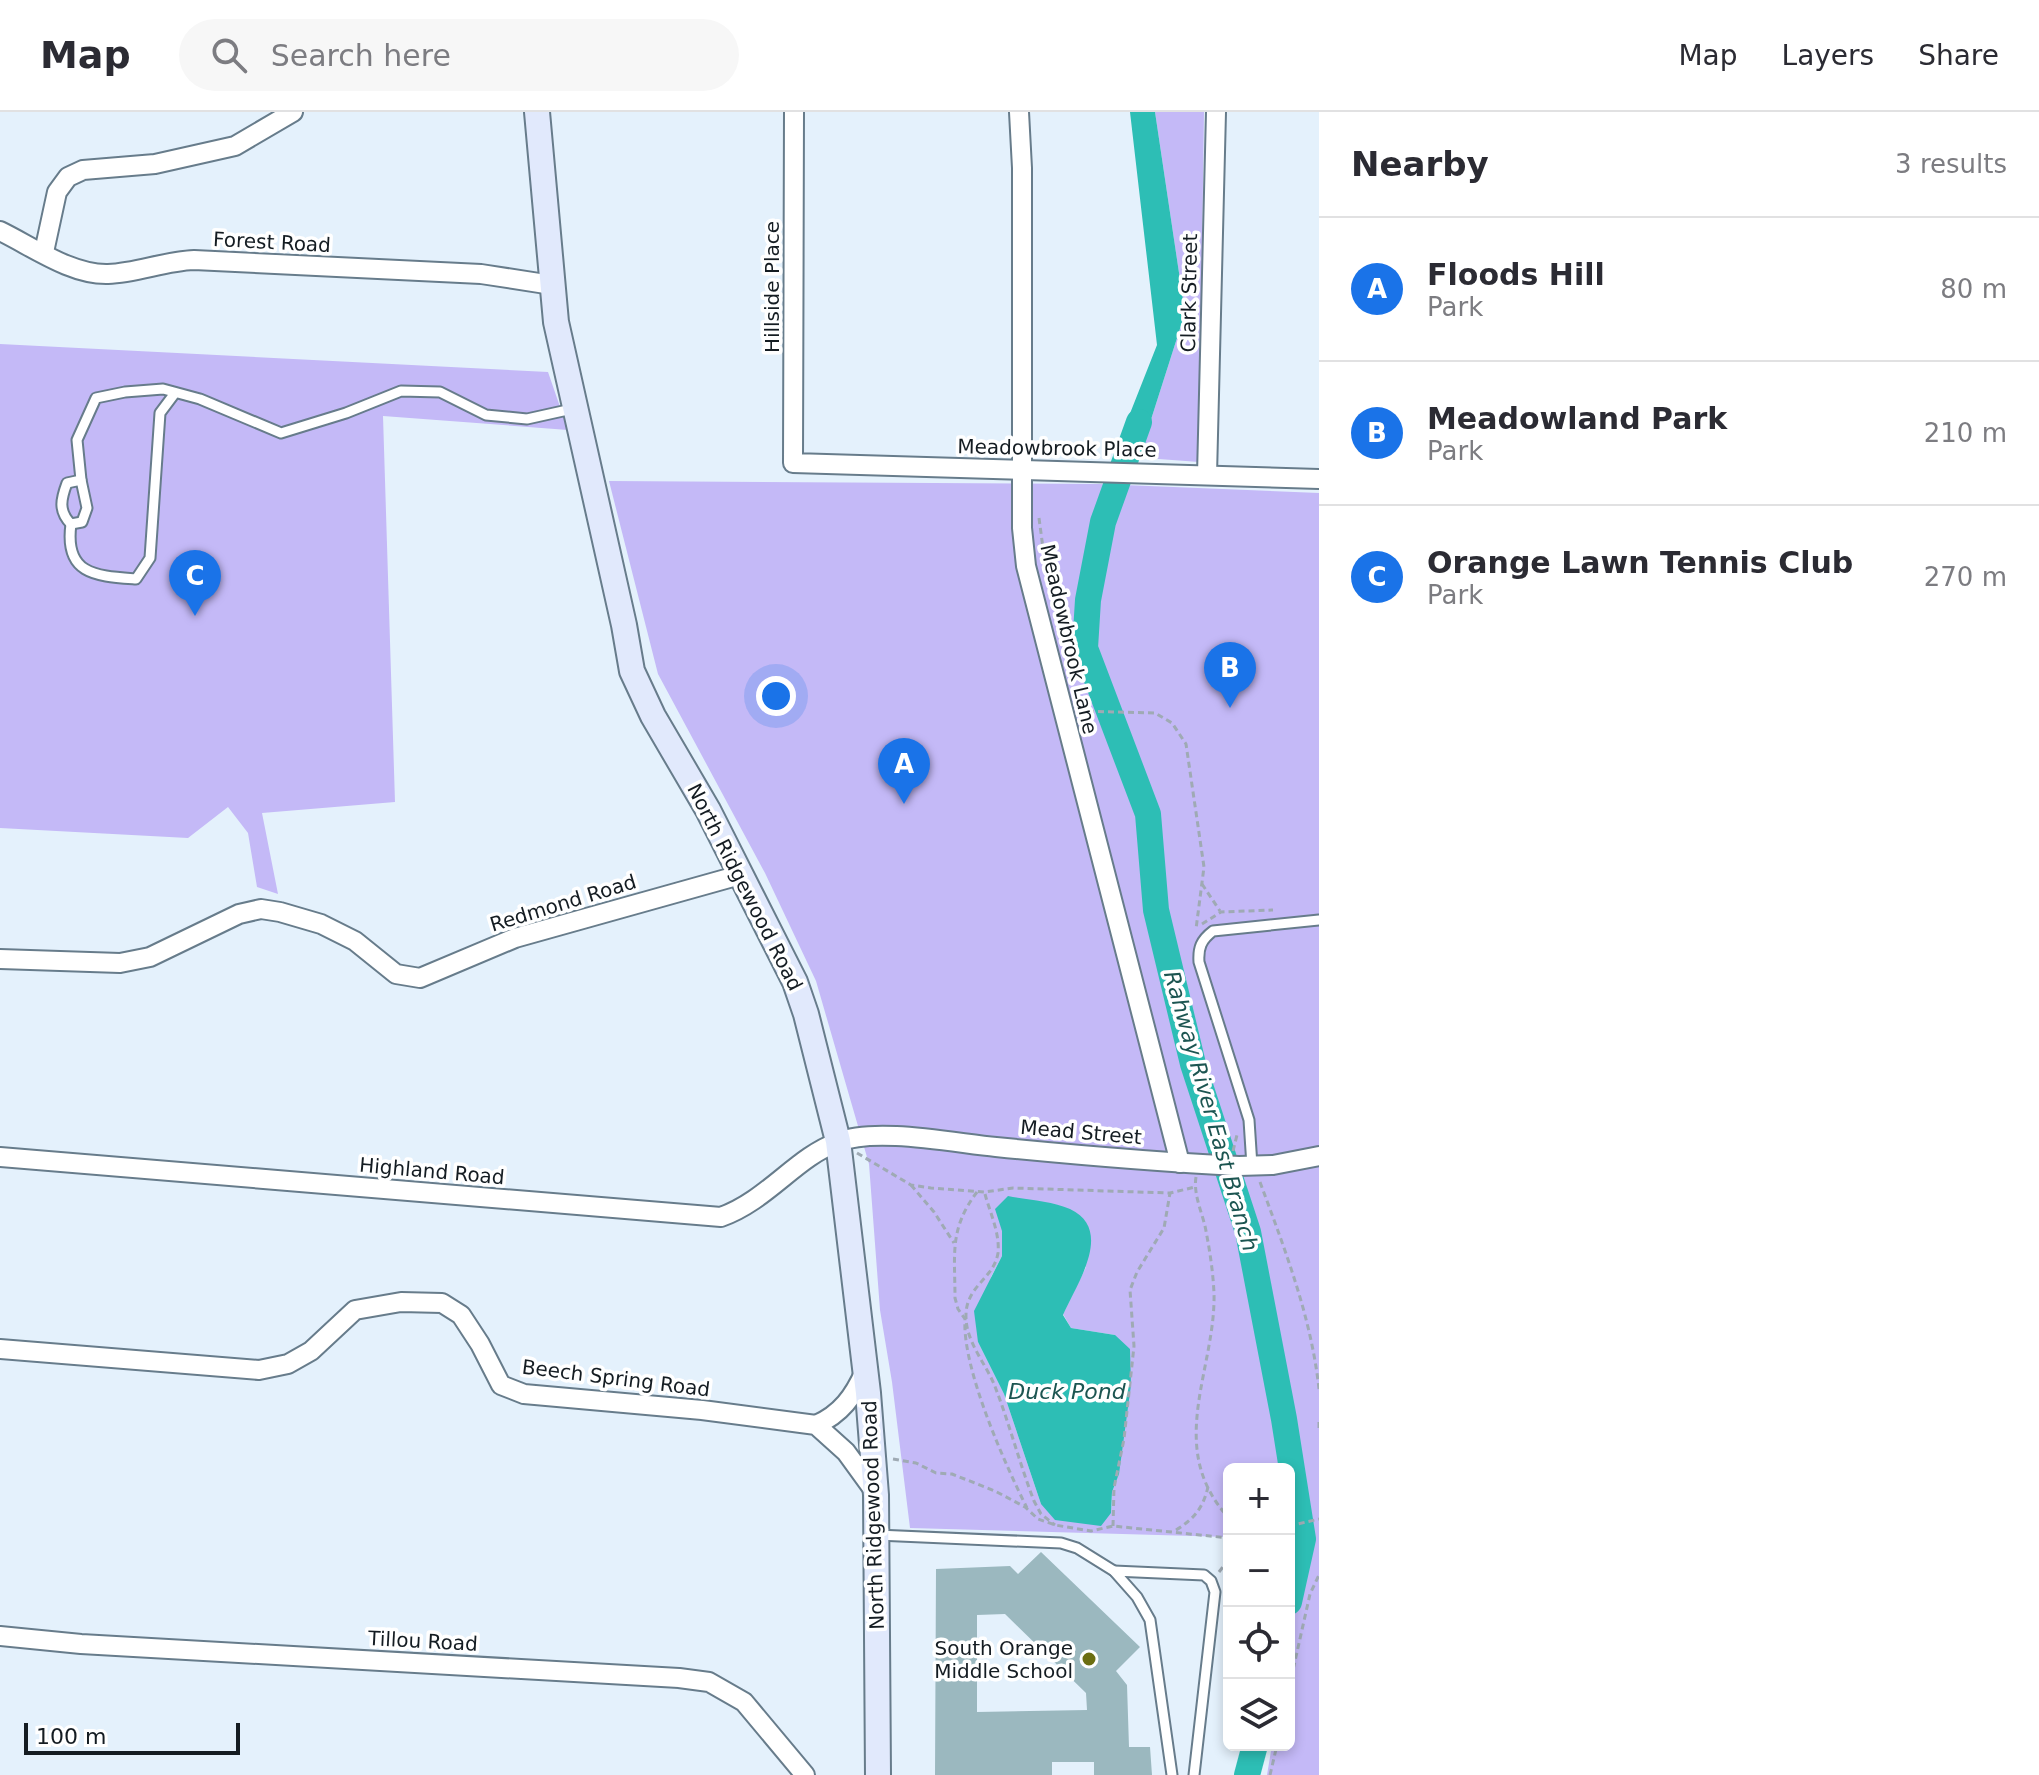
<!DOCTYPE html>
<html lang="en">
<head>
<meta charset="utf-8">
<style>
	body { margin:0; font-family:"DejaVu Sans",sans-serif; background:#f7f7f7; color:#2b2b33 }
	.controls { position:absolute; right:24px; bottom:24px; display:grid; overflow:hidden; border-radius:12px; box-shadow:0 4px 12px #0003 }
	.controls button { width:72px; height:72px; display:grid; place-items:center; padding:0; border:0; border-bottom:2px solid #e1e1e2; background:#fff; color:#2b2b33; font:40px sans-serif }
	.scale { position:absolute; left:24px; bottom:20px; width:216px; box-sizing:border-box; padding-left:8px; border:4px solid #141c22; border-top:0; font-size:22px; line-height:28px; white-space:nowrap; color:#141c22; -webkit-text-stroke:6px #fff; paint-order:stroke }
	.you { position:absolute; left:776px; top:584px; width:28px; height:28px; margin:-20px; border:6px solid #fff; border-radius:50%; background:#1a73e8; box-shadow:0 0 0 12px #1a73e833 }
	.badge { display:grid; place-items:center; width:52px; height:52px; border-radius:50%; background:#1a73e8; color:#fff; font-size:26px; font-weight:700 }
	.pin { position:absolute; translate:-50% -66px; filter:drop-shadow(0 2px 4px #0008) }
	.pin::after { content:''; position:absolute; top:42px; width:28px; height:24px; background:inherit; clip-path:polygon(0 0,100% 0,50% 100%) }
	.list { margin:0; padding:0; list-style:none }
	h2 { display:flex; justify-content:space-between; align-items:center; height:104px; margin:0; padding:0 32px; font-size:34px }
	h2 small { font-size:26px; font-weight:400; color:#7c7c81 }
	.list li { display:grid; grid-template-columns:52px 1fr auto; gap:24px; align-items:center; box-sizing:border-box; height:144px; padding:0 32px; border-top:2px solid #e1e1e2 }
	.list b { display:block; font-size:30px; white-space:nowrap }
	.list p { margin:0; font-size:26px; white-space:nowrap; color:#7c7c81 }
	.list em { font-size:26px; font-style:normal; color:#7c7c81 }
	.icon { flex:none; width:44px; height:44px; fill:none; stroke:currentColor; stroke-width:2; stroke-linecap:round; stroke-linejoin:round }
	.map { position:relative; flex:none; width:1319px; height:1663px; overflow:hidden }
	header { display:flex; align-items:center; gap:48px; box-sizing:border-box; height:112px; padding:0 40px; background:#fff; border-bottom:2px solid #e1e1e2 }
	header strong { font-size:38px }
	nav { display:flex; gap:44px; margin-inline-start:auto; font-size:28px }
	.search { width:560px; height:72px; background:#f7f7f7; display:flex; align-items:center; gap:20px; box-sizing:border-box; padding:0 28px; border-radius:44px; color:#7c7c81; font-size:30px }
	main { display:flex }
	aside { flex:1; background:#fff }
	.map>svg:first-child { display:block }
	.green { fill:#c4b9f7; fill-rule:evenodd }
	.water { fill:#2dbeb5 }
	.lines { fill:none; stroke-linecap:round; stroke-linejoin:round }
	.river { stroke:#2dbeb5; stroke-width:26 }
	.building { fill:#9bb8bf; fill-rule:evenodd }
	.lane-casing { stroke:#677c8b; stroke-width:13 }
	.street-casing { stroke:#677c8b; stroke-width:22 }
	.secondary-casing { stroke:#677c8b; stroke-width:28 }
	.path { stroke:#9faab4; stroke-width:3; stroke-dasharray:6 4; stroke-linecap:butt }
	.lane { stroke:#fff; stroke-width:9 }
	.street { stroke:#fff; stroke-width:18 }
	.secondary { stroke:#e1e9fc; stroke-width:24 }
	.poi-dot { fill:#6c6e11; stroke:#fff; stroke-width:3 }
	.labels { text-anchor:middle; dominant-baseline:central; stroke-width:7; stroke-linejoin:round; paint-order:stroke }
	.street-label { font-size:20px; fill:#141c22; stroke:#fff }
	.poi-label { font-size:20px; fill:#141c22; stroke:#fff; text-anchor:end }
	.water-label { font-size:22px; font-style:italic; fill:#1c5551; stroke:#fff }
</style>
</head>
<body>
<header>
<strong>Map</strong>
<div class="search"><svg class="icon" aria-label="search" viewBox="0 0 24 24"><circle cx="10" cy="10" r="6"/><path d="M15 15l6 6"/></svg>Search here</div>
<nav><a>Map</a><a>Layers</a><a>Share</a></nav>
</header>
<main>
<div class="map">
<svg width="1319" height="1663" viewBox="0 0 1319 1663">
	<rect width="100%" height="100%" fill="#e4f1fc"/>
	<g class="green">
		<polygon points="1155,0 1204,0 1199,350 1145,346 1140,342 1185,201"/>
		<polygon points="0,232 548,260 568,318 383,304 395,690 262,701 278,782 257,775 248,721 228,695 188,726 0,716"/>
		<path d="M 609,369 L 1099,372 L 1319,381 L 1319,1663 L 1267,1663 L 1272,1633 L 1289,1633 L 1289,1468 L 1293,1428 L 1289,1427 L 1289,1357 L 1229,1357 L 1229,1425 L 910,1416 L 892,1270 L 880,1198 L 869,1052 L 816,869 L 765,761 L 658,562 ZM 1002,1118 L 1086,1155 L 1063,1202 L 1071,1216 L 1115,1223 L 1119,1361 L 1112,1380 L 1111,1401 L 1041,1392 L 1004,1282 L 978,1230 L 991,1165 L 1002,1144 Z"/>
	</g>
	<g class="water">
		<polygon points="1130,0 1155,0 1185,201 1140,342 1114,342 1157,233"/>
		<path d="M 1008,1084 C 1027,1088 1052,1089 1070,1097 C 1115,1118 1076,1173 1063,1203 L 1071,1216 L 1115,1223 L 1130,1237 L 1131,1273 L 1119,1362 L 1112,1380 L 1111,1401 L 1101,1414 L 1055,1408 L 1041,1392 L 1004,1282 L 978,1230 L 974,1199 L 1002,1144 L 1002,1119 L 995,1097 Z"/>
	</g>
	<g class="lines">
		<g class="river">
			<polyline points="1139,310 1103,410 1088,488 1085,536 1148,702 1156,798 1193,952 1248,1120 1284,1307 1303,1427 1289,1490"/>
			<polyline points="1247,1663 1255,1633"/>
		</g>
	</g>
	<path class="building" d="M 1041,1440 L 1140,1535 L 1116,1559 L 1127,1573 L 1129,1635 L 1150,1635 L 1152,1663 L 1094,1663 L 1094,1650 L 1052,1650 L 1052,1663 L 935,1663 L 936,1457 L 1010,1454 L 1018,1462 ZM 1005,1502 L 1086,1581 L 1087,1598 L 977,1600 L 977,1503 Z"/>
	<g class="lines">
		<defs>
			<g id="lane">
				<polyline points="81,368 77,328 96,286 125,280 163,277 200,287 281,321 346,301 401,279 440,280 486,303 527,307 572,297"/>
				<path d="M 81,368 L 87,396 L 82,410 L 71,412 C 58,399 61,387 67,371 Z"/>
				<path d="M 71,412 C 64,463 96,464 136,467 L 150,446 L 160,301 L 175,281"/>
				<path d="M 1252,1054 L 1249,1008 L 1199,850 C 1198,836 1201,828 1213,819 L 1319,808"/>
				<polyline points="877,1423 1061,1431 1077,1436 1114,1459 1137,1485 1150,1508 1172,1663"/>
				<polyline points="1114,1459 1204,1463 1211,1469 1215,1480 1194,1663"/>
			</g>
			<g id="street">
				<polyline points="794,0 793,351 1319,367"/>
				<polyline points="1019,0 1022,56 1022,416 1026,454 1180,1051"/>
				<path d="M 0,119 C 33,135 71,163 108,162 C 137,161 165,149 194,148 L 481,162 L 552,173"/>
				<polyline points="44,140 57,80 68,65 83,58 155,52 235,34 293,0"/>
				<polyline points="1207,363 1216,0"/>
				<polyline points="0,847 120,851 150,845 239,802 261,797 280,800 321,812 355,829 396,862 420,866 515,826 740,763"/>
				<path d="M 0,1045 L 721,1105 C 768,1088 796,1045 838,1030 C 876,1015 954,1031 996,1035 C 1077,1043 1158,1050 1239,1054 L 1273,1053 L 1319,1044"/>
				<polyline points="0,1237 259,1258 288,1252 311,1239 355,1198 401,1190 442,1191 461,1203 480,1232 501,1273 524,1282 702,1298 816,1313 846,1340 875,1380"/>
				<path d="M 816,1313 C 841,1302 854,1284 865,1259"/>
				<polyline points="0,1524 81,1532 679,1566 709,1570 744,1590 805,1663"/>
			</g>
			<polyline id="secondary" points="537,0 556,210 624,513 632,559 653,604 708,698 795,870 806,902 838,1029 868,1281 876,1383 878,1663"/>
		</defs>
		<use href="#lane" class="lane-casing"/>
		<use href="#street" class="street-casing"/>
		<use href="#secondary" class="secondary-casing"/>
		<g class="path">
			<polyline points="1039,406 1045,451 1058,509"/>
			<polyline points="1078,599 1155,601 1172,611 1186,632 1204,755 1196,817"/>
			<polyline points="1202,772 1220,799"/>
			<polyline points="1202,812 1221,800 1273,798"/>
			<polyline points="1233,1039 1237,1023"/>
			<polyline points="857,1041 911,1073 931,1076 985,1080 1013,1076 1170,1081 1195,1075"/>
			<path d="M 1196,1065 C 1193,1083 1203,1102 1206,1119 C 1210,1140 1213,1160 1214,1181 C 1216,1258 1164,1336 1229,1406"/>
			<path d="M 1260,1070 C 1285,1138 1311,1204 1319,1277"/>
			<polyline points="911,1073 934,1100 954,1131"/>
			<path d="M 977,1080 C 949,1117 955,1142 955,1186 L 958,1197 L 965,1207 C 962,1256 1004,1350 1027,1396"/>
			<path d="M 985,1082 C 990,1101 1000,1121 998,1141 C 994,1167 965,1174 966,1205 C 966,1229 985,1251 994,1272 C 1009,1310 1019,1350 1034,1389 L 1041,1402 L 1055,1413"/>
			<polyline points="1319,1310 1319,1317"/>
			<polyline points="893,1347 916,1351 936,1361 952,1362 995,1379 1025,1395 1038,1407 1055,1413 1091,1419 1113,1414 1229,1426"/>
			<polyline points="1113,1414 1114,1376 1124,1327 1134,1234 1130,1178 1137,1160 1164,1116 1170,1081"/>
			<polyline points="1289,1414 1319,1407"/>
			<path d="M 1176,1418 C 1194,1407 1203,1396 1208,1375"/>
			<polyline points="1219,1460 1229,1447"/>
			<polyline points="1289,1576 1310,1482 1319,1463"/>
			<polyline points="1270,1663 1277,1633"/>
		</g>
		<use href="#lane" class="lane"/>
		<use href="#street" class="street"/>
		<use href="#secondary" class="secondary"/>
	</g>
	<circle class="poi-dot" cx="1089" cy="1547" r="8"/>
	<g class="labels">
		<g class="street-label">
			<text transform="translate(272 130) rotate(3)">Forest Road</text>
			<text transform="translate(772 175) rotate(-90)">Hillside Place</text>
			<text transform="translate(1189 181) rotate(-89)">Clark Street</text>
			<text transform="translate(1057 336) rotate(1)">Meadowbrook Place</text>
			<text transform="translate(1069 527) rotate(77)">Meadowbrook Lane</text>
			<text transform="translate(745 775) rotate(63)">North Ridgewood Road</text>
			<text transform="translate(563 791) rotate(-17)">Redmond Road</text>
			<text transform="translate(1081 1020) rotate(5)">Mead Street</text>
			<text transform="translate(432 1059) rotate(5)">Highland Road</text>
			<text transform="translate(616 1266) rotate(7)">Beech Spring Road</text>
			<text transform="translate(873 1403) rotate(-92)">North Ridgewood Road</text>
			<text transform="translate(423 1529) rotate(3)">Tillou Road</text>
		</g>
		<g class="poi-label">
			<text x="1073" y="1536">South Orange<tspan x="1073" dy="23">Middle School</tspan></text>
		</g>
		<g class="water-label">
			<text transform="translate(1211 999) rotate(74)">Rahway River East Branch</text>
			<text x="1067" y="1279">Duck Pond</text>
		</g>
	</g>
</svg>
<div class="controls">
<button>+</button>
<button>−</button>
<button><svg class="icon" aria-label="locate" viewBox="0 0 24 24"><circle cx="12" cy="12" r="6"/><path d="M12 2v4M12 18v4M2 12h4M18 12h4"/></svg></button>
<button><svg class="icon" aria-label="layers" viewBox="0 0 24 24"><path d="M12 4l9 5-9 5-9-5zM3 14l9 5 9-5"/></svg></button>
</div>
<div class="scale">100 m</div>
<div class="you"></div>
<div class="pin badge" style="left:904px;top:692px">A</div>
<div class="pin badge" style="left:1230px;top:596px">B</div>
<div class="pin badge" style="left:195px;top:504px">C</div>
</div>
<aside>
<h2>Nearby<small>3 results</small></h2>
<ul class="list">
<li><span class="badge">A</span><div><b>Floods Hill</b><p>Park</p></div><em>80 m</em></li>
<li><span class="badge">B</span><div><b>Meadowland Park</b><p>Park</p></div><em>210 m</em></li>
<li><span class="badge">C</span><div><b>Orange Lawn Tennis Club</b><p>Park</p></div><em>270 m</em></li>
</ul>
</aside>
</main>
</body>
</html>
